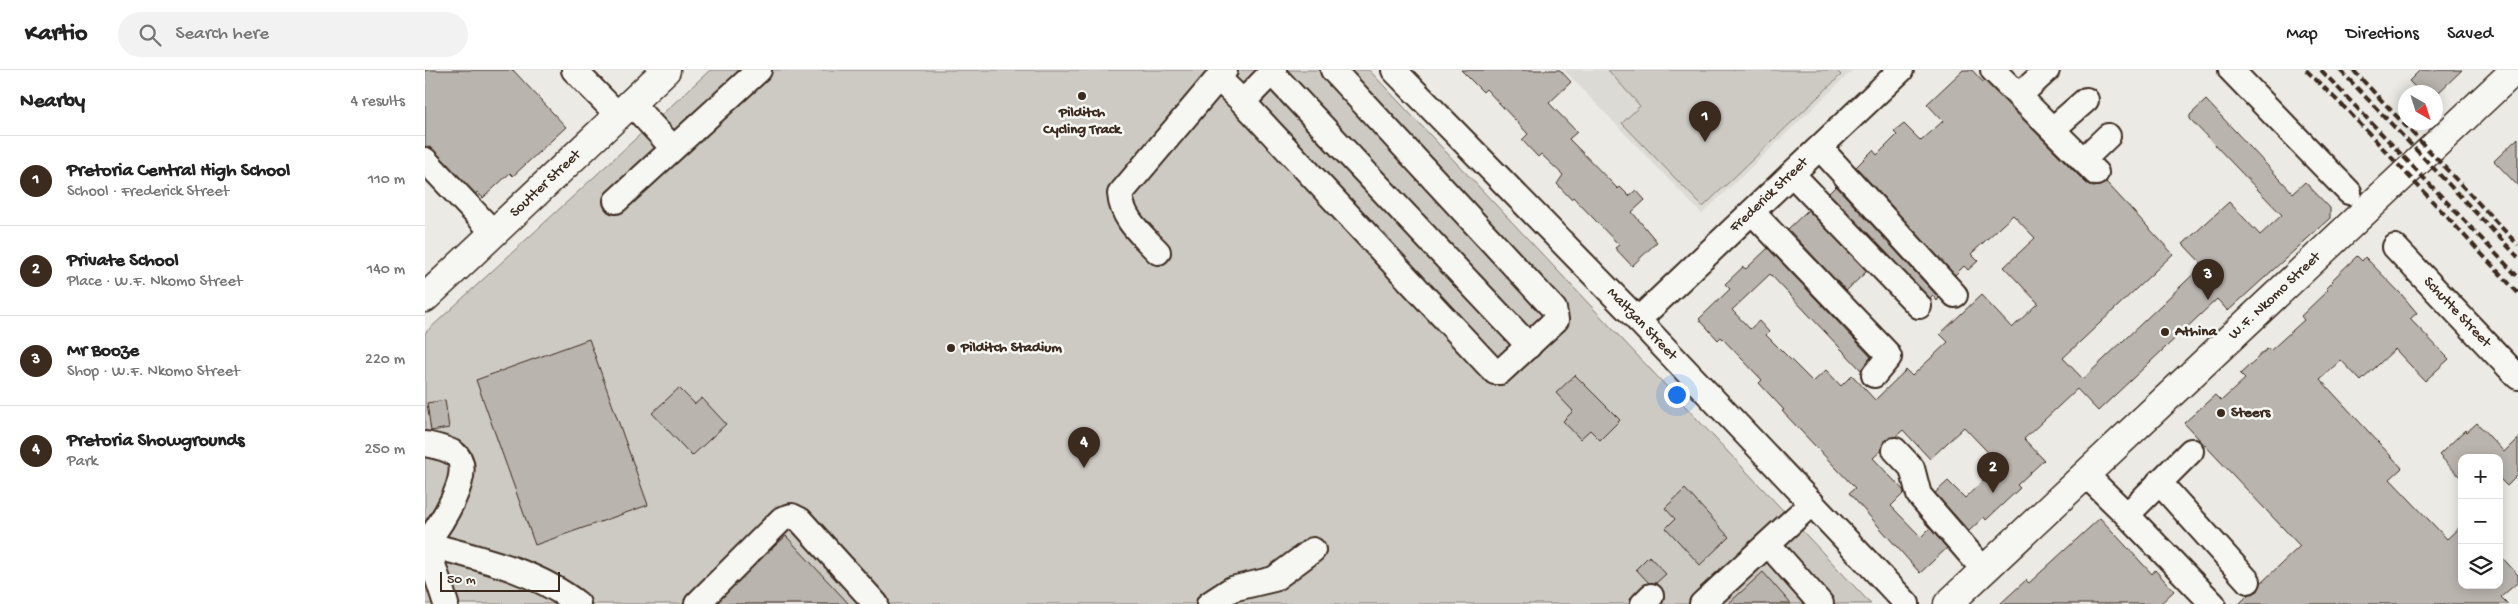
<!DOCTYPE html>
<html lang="en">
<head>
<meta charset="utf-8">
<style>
	body { margin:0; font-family:"Gochi Hand",sans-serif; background:#f2f2f2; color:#222 }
	.controls { position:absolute; right:15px; bottom:15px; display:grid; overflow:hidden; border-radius:10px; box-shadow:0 2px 12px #0003 }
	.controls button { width:45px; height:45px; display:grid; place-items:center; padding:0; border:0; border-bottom:1px solid #e0e0e0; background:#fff; color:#222; font:25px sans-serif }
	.compass { position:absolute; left:1973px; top:15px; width:45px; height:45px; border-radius:50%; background:#fff; box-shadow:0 2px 12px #0003; rotate:141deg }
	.scale { position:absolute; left:15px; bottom:12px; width:120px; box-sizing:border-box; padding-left:5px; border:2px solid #3b2a1e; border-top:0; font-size:14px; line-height:18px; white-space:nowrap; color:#3b2a1e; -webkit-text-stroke:4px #f6f6f2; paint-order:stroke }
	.you { position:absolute; left:1251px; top:324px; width:18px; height:18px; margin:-12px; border:4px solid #fff; border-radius:50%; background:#1a73e8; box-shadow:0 0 0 8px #1a73e833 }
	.badge { display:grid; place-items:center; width:32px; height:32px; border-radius:50%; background:#3b2a1e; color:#fff; font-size:16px; font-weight:700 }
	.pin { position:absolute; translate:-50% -41px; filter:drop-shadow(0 1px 2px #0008) }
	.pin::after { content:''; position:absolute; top:26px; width:18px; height:15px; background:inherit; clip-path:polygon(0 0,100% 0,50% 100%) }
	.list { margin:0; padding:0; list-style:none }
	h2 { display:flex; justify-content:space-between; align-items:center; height:65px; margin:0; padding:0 20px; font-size:21px }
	h2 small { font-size:16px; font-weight:400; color:#767676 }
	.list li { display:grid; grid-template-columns:32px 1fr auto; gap:15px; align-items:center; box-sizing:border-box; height:90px; padding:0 20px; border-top:1px solid #e0e0e0 }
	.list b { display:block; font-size:19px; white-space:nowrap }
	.list p { margin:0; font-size:16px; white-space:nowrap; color:#767676 }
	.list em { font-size:16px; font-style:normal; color:#767676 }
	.icon { flex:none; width:28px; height:28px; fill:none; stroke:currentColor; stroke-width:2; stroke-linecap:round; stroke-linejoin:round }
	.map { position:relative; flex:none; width:2093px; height:534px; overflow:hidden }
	header { display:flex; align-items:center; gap:30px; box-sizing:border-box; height:70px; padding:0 25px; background:#fff; border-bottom:1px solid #e0e0e0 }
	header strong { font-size:24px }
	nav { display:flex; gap:28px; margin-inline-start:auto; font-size:18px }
	.search { width:350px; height:45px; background:#f2f2f2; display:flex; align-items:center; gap:12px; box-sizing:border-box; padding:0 18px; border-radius:28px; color:#767676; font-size:19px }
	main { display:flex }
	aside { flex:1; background:#fff }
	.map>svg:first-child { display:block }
	.built { fill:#dcdad4 }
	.green { fill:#cdcac4; stroke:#847a71 }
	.building { fill:#bab4ae; stroke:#3b2a1e }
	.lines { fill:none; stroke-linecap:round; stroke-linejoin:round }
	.minor-casing { stroke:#3b2a1e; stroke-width:28 }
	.major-casing { stroke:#3b2a1e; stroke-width:31 }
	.minor { stroke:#f6f6f2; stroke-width:24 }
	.major { stroke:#f6f6f2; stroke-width:28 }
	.rail { stroke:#3b2a1e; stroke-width:4; stroke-dasharray:8 4; stroke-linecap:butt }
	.poi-dot { fill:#3b2a1e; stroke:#f6f6f2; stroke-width:2 }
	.labels { text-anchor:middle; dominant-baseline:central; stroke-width:5; stroke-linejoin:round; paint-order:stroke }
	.poi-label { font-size:15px; font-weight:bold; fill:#3b2a1e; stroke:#f6f6f2; text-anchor:start }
	.street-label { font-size:15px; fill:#3b2a1e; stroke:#f6f6f2 }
</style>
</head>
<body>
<header>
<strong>Kartio</strong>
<div class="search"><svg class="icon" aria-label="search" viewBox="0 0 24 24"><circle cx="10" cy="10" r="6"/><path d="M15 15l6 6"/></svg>Search here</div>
<nav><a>Map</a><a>Directions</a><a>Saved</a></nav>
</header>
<main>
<aside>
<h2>Nearby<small>4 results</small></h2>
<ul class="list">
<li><span class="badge">1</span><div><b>Pretoria Central High School</b><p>School · Frederick Street</p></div><em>110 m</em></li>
<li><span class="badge">2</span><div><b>Private School</b><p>Place · W.F. Nkomo Street</p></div><em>140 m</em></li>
<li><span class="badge">3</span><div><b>Mr Booze</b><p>Shop · W.F. Nkomo Street</p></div><em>220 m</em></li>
<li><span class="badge">4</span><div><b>Pretoria Showgrounds</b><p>Park</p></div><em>250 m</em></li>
</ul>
</aside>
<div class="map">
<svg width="2093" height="534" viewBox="0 0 2093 534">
	<rect width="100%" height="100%" fill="#ebeae5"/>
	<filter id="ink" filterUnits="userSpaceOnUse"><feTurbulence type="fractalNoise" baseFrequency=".02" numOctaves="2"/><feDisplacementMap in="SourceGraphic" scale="10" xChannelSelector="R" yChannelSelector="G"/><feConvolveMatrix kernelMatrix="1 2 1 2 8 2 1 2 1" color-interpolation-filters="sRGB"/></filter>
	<g filter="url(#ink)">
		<polygon class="built" points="1139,0 1428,0 1277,144"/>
		<g class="green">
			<polygon points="285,0 944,0 1446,534 0,534 0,263"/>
			<polygon points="1183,0 1411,0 1416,5 1278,137 1197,53 1215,36"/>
		</g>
		<g class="building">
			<polygon points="0,0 88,0 141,57 88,106 85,103 58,128 52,122 51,124 10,81 0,77"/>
			<polygon points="1036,0 1135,0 1146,12 1124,33 1152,62 1144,69 1193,119 1195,117 1204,126 1211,120 1220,130 1207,142 1232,172 1207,196 1190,178 1194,175 1148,127 1146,129 1132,114 1138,105 1116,84 1113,87 1097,70 1103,64 1061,19 1058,22"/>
			<polygon points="1538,0 1547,0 1558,12 1560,11 1661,113 1668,117 1675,116 1681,112 1748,184 1638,288 1658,309 1778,195 1758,174 1804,132 1835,165 1857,145 1765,49 1765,45 1781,30 1868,123 1880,112 1905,138 1905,148 1803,241 1792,229 1673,341 1652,319 1599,369 1619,390 1592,415 1595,418 1561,450 1559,447 1544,461 1510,423 1523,411 1540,428 1575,395 1539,357 1505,389 1478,360 1470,367 1461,370 1457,380 1448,388 1478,420 1479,423 1466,436 1496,467 1505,458 1522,478 1495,503 1424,423 1430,418 1357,341 1359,340 1334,313 1337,310 1296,267 1293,270 1274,249 1305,219 1300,214 1318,197 1321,199 1343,178 1446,287 1436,300 1345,204 1307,240 1325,259 1334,251 1344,262 1341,265 1388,312 1401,300 1416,316 1427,305 1450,330 1481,300 1487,306 1523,272 1515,264 1556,225 1587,258 1613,233 1579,197 1610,168 1588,145 1546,184 1553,191 1543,200 1539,196 1530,205 1431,97 1448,80 1452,85 1472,65 1469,62 1479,54 1496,71 1518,51 1502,34"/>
			<polygon points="1995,0 2037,0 2014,22 1995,22 1984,11"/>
			<polygon points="2093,68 2093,116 2069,91"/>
			<polygon points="1411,116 1514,228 1512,231 1508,226 1505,229 1404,123"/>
			<polygon points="1383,140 1442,201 1421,221 1363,159"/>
			<polygon points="1932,186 1937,191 1940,187 1977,225 1992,243 1985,249 2024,289 2000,311 1970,279 1936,311 1916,290 1895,309 1977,398 1965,409 2022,469 2037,455 2037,515 2074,515 2074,484 2093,505 2093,512 2076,527 2083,534 1814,534 1824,524 1833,521 1836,513 1875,476 1759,353 1790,325 1796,331 1820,309 1815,304 1843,278 1845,281 1879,250 1876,246 1903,220 1901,218 1907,212 1906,211"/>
			<polygon points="164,269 223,435 110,475 51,310"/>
			<polygon points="1150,305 1195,350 1175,370 1165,360 1155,369 1138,351 1148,341 1131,323"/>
			<polygon points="254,318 270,334 277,328 301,354 267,386 227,343"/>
			<polygon points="20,330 24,358 6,361 2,333"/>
			<polygon points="2052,353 2079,382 2093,368 2093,405 2082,416 2074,408 2074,388 2037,388 2037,409 2014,385 2040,360 2042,362"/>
			<polygon points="1260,419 1304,467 1275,495 1241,458 1250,449 1240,438"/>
			<polygon points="1675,448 1727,504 1730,500 1749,521 1735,534 1575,534 1601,510 1604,513"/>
			<polygon points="361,466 424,534 291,534 340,485"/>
			<polygon points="1224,486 1241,504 1231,513 1224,513 1211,499"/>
			<polygon points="1338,502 1366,534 1303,534"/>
		</g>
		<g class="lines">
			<defs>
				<g id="minor">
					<polyline points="149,0 193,45"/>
					<path id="s1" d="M 969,0 L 1213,250 L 1482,534"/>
					<polyline points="1568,0 1671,103"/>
					<polyline points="1806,0 1924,122"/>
					<polyline points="847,3 1104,276"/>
					<polyline points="793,8 818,32 1064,296 1070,302 1075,302 1131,250 1129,239 908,0"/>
					<polyline points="1594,26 1622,0"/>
					<polyline points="818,32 849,0"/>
					<polyline points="206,33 248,78"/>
					<polyline points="1628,59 1661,30"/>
					<polyline points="1395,78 1530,225"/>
					<polyline points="0,90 69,163"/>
					<polyline points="1658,90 1683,66"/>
					<polyline points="1367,104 1494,236"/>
					<polyline points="191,131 334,0"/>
					<polyline points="1327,142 1462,283 1464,287 1449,305"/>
					<path id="s2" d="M 1970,177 L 2093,307"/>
					<path d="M 733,182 C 716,164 697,149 695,124 L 800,0"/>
					<path id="s3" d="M 1213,250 L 1476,0"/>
					<path d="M 0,374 C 9,376 22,378 30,384 C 52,401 13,458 0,475"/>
					<polyline points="1470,380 1487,398 1494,425 1559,500"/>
					<polyline points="1766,381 1702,445 1788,534"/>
					<polyline points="1660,404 1702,445"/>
					<polyline points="1734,412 1823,511"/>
					<polyline points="0,470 21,534"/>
					<path d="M 1,474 C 53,488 110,500 153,534"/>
					<polyline points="1343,474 1396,534"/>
					<polyline points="272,534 357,449 367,446 375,450 451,534"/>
					<polyline points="784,534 807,519 849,509 888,480"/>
					<polyline points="1218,534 1226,526"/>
					<polyline points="1277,534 1387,433"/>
				</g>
				<g id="major">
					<path id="s4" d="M 0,228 L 241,0"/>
					<path id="s5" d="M 1523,534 L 2090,0"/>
				</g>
			</defs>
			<use href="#minor" class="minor-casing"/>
			<use href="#major" class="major-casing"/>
			<use href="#minor" class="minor"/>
			<use href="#major" class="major"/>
			<g class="rail">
				<polyline points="1881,0 1924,42 2093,223"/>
				<polyline points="1896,0 2093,207"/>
				<polyline points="1915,0 2093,187"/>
				<polyline points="1928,0 2093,175"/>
			</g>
		</g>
	</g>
	<g class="poi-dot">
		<circle cx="657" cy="26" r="5"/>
		<circle cx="1740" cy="262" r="5"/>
		<circle cx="526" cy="278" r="5"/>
		<circle cx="1796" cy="343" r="5"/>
	</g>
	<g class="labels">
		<g class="poi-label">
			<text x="657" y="43" text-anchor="middle">Pilditch<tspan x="657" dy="17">Cycling Track</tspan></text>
			<text x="1750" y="262">Athina</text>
			<text x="536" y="278">Pilditch Stadium</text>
			<text x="1806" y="343">Steers</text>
		</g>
		<g class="street-label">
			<text stroke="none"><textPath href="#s4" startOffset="166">Soutter Street</textPath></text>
			<text stroke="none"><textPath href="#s3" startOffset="181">Frederick Street</textPath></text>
			<text stroke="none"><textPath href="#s5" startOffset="449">W.F. Nkomo Street</textPath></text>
			<text stroke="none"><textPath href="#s2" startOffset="90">Schutte Street</textPath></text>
			<text stroke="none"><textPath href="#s1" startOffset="355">Maltzan Street</textPath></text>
		</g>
	</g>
</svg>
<div class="controls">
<button>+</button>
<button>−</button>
<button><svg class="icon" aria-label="layers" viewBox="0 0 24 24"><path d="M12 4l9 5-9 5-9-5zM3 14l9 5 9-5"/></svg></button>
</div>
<svg class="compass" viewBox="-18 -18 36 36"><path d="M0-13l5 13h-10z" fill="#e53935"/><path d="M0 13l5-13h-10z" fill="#767676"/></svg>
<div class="scale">50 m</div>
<div class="you"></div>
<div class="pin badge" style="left:1280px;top:72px">1</div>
<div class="pin badge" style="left:1568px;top:423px">2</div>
<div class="pin badge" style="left:1783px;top:230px">3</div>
<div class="pin badge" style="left:659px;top:398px">4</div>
</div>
</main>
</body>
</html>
